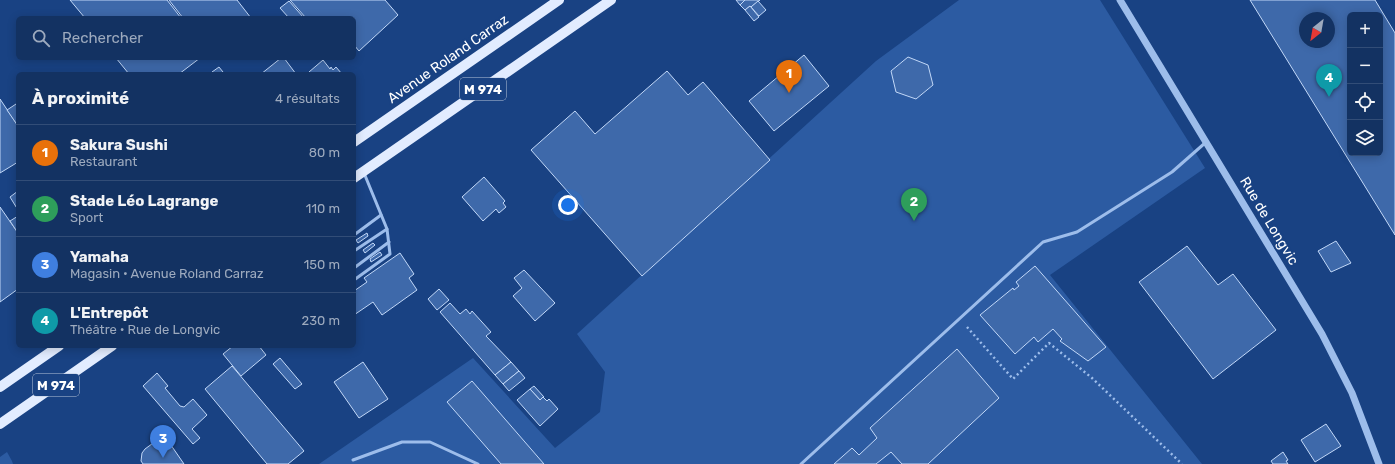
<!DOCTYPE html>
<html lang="fr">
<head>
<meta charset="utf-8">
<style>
	body { margin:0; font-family:Rubik,sans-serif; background:#1c3a68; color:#f1f3f6 }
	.controls { position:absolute; right:12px; top:12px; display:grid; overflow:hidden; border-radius:6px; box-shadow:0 2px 10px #0003 }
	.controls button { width:36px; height:36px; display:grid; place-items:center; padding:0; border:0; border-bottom:1px solid #324d77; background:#133262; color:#f1f3f6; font:20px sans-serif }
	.compass { position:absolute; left:1299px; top:12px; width:36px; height:36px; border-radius:50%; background:#133262; box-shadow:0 2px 10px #0003; rotate:211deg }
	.you { position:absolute; left:568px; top:205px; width:14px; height:14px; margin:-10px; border:3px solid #fff; border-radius:50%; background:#1a73e8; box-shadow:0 0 0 6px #1a73e833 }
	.badge { display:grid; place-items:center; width:26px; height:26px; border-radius:50%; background:#fed758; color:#fff; font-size:13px; font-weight:700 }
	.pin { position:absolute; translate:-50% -33px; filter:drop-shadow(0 1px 2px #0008) }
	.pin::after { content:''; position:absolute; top:21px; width:14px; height:12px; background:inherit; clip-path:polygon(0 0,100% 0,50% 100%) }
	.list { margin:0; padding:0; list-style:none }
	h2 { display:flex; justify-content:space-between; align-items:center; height:52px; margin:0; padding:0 16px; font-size:17px }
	h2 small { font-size:13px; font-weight:400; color:#9daabe }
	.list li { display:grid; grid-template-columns:26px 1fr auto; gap:12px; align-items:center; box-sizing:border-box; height:56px; padding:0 16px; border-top:1px solid #324d77 }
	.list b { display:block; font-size:15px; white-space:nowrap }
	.list p { margin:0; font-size:13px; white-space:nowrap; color:#9daabe }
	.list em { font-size:13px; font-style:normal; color:#9daabe }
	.icon { flex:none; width:22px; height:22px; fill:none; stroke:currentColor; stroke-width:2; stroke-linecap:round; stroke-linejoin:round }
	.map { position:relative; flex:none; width:1395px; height:464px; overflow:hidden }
	.search { position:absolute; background:#133262; box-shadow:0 2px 10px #0003; left:16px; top:16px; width:340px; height:44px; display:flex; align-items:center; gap:10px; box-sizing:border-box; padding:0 14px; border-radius:6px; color:#9daabe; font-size:15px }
	.panel { position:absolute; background:#133262; box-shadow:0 2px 10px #0003; left:16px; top:72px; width:340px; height:276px; border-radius:6px }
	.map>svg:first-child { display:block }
	.green { fill:#2c5ba2 }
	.building { fill:#3e69aa; stroke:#c2d8f8; fill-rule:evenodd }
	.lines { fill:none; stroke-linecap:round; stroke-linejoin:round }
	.path { stroke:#9dbdeb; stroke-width:2.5; stroke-dasharray:2 3; stroke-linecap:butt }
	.service { stroke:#9dbdeb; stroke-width:3 }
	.tertiary { stroke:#9dbdeb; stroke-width:7 }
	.primary { stroke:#e2ecff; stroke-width:10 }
	.labels { text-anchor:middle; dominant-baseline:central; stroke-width:4; stroke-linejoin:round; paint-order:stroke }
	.shield { fill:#194283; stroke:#bac6da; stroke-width:1 }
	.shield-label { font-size:13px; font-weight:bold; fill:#fff }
	.street-label { font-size:14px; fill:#fff; stroke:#194283 }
</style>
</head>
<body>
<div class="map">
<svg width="1395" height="464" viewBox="0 0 1395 464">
	<rect width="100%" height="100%" fill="#194283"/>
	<g class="green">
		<polygon points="959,0 1100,0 1205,168 1050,275 1202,464 319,464 473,358 555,448 600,412 605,372 577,334 876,61"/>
		<polygon points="7,452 12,461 13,464 0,464 0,457"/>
	</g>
	<g class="building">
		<polygon points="70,0 167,0 181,18 85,18"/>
		<polygon points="169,0 237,0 251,18 183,18"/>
		<polygon points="290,0 385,0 398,15 359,51 354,45 354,18 306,18"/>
		<polygon points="736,0 745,0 740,5"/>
		<polygon points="745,0 760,0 751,7 750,6 745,10 740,5"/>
		<path d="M 1250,0 L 1375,0 L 1395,33 L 1395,235 ZM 1350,15 L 1380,15 L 1380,153 L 1350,153 ZM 1305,18 L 1329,18 L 1329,42 L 1305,42 Z"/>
		<polygon points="289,1 304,18 289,18 280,8"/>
		<polygon points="758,1 766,10 759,16 751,7"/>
		<polygon points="750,6 759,17 754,21 745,10"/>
		<polygon points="804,55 829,86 774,131 749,101"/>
		<polygon points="908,57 928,65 933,85 916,99 896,92 891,71"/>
		<polygon points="116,58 200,58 179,74 129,74"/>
		<polygon points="281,58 284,58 296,74 261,74"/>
		<polygon points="323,60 330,69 331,67 333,70 336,67 342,74 311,74 309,72"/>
		<polygon points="219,67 223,72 220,74 213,74 212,72"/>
		<polygon points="667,71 688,95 703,82 770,160 642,276 531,150 575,111 595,134"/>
		<polygon points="0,99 18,126 18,162 0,173"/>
		<polygon points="16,104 18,107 18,126 7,110"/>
		<polygon points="484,177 505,201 503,203 506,207 499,213 496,209 483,221 462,197"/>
		<polygon points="18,191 18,210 10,197"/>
		<polygon points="0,207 18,233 18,289 0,302"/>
		<polygon points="18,216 18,233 10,221"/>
		<polygon points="367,233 368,236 358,243 356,240"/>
		<polygon points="1336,241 1351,263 1331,272 1318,251"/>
		<polygon points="373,243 375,245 365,253 363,250"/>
		<polygon points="1187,246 1218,285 1233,274 1276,330 1213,379 1139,282"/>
		<polygon points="380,252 382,255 371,262 370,259"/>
		<polygon points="400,253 414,274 409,278 417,290 382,315 373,302 354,315 354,291 367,282 364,278"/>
		<polygon points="1035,266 1106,347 1088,361 1060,341 1062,339 1053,329 1038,342 1034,337 1015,354 980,315 1013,288 1014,290 1019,286 1016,282"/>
		<polygon points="524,270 555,303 535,321 513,296 522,288 514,278"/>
		<polygon points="439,289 449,300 437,310 428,299"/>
		<polygon points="450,303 460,314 466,309 470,314 472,311 491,332 486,336 511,362 495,375 440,312"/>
		<polygon points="233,346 259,346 266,355 241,376 223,354"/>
		<polygon points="957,349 999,398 928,464 902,464 891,452 876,464 834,464 852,448 859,455 877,438 870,428"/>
		<polygon points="280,358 302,384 295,389 273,364"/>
		<polygon points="363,362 388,399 359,418 334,382"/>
		<polygon points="511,362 519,371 503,384 495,375"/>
		<polygon points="232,366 304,451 288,464 267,464 205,389"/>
		<polygon points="519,371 525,378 509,391 503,384"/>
		<polygon points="157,373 168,386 165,388 180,406 184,407 193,399 207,415 192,429 200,438 193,444 143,386"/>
		<polygon points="472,381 544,464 501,464 447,402"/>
		<polygon points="534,386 544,397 540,400 530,389"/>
		<polygon points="530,389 540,400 543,397 547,401 549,399 558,409 540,426 517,400"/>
		<polygon points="1326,424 1341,446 1315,462 1301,440"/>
		<polygon points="164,435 184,464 143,464 141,461 142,453 145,449"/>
		<polygon points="1283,452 1288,460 1286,461 1288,464 1273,464 1271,461"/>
	</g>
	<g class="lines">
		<polyline class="path" points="967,327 1013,379 1049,343 1092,378 1182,464"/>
		<g class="service">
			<polyline points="354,235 381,215"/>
			<polyline points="354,251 387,229"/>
			<polyline points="354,268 389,242"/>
			<polyline points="354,280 390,254 387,229 364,173"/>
			<polyline points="353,460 402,442 430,442 478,464"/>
			<polyline points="801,464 1043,242 1077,232 1172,172 1205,143"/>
		</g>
		<polyline class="tertiary" points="1120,0 1322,334 1352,393 1379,464"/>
		<g class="primary">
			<polyline points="354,142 559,0"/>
			<polyline points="354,178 611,0"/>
			<polyline points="0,387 59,346"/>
			<polyline points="0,424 112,346"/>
		</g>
	</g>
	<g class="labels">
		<g class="shield">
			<rect x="460" y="78" width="46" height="22" rx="3"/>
			<rect x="33" y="374" width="46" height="22" rx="3"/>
		</g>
		<g class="shield-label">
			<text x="483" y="89">M 974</text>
			<text x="56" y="385">M 974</text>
		</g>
		<g class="street-label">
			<text transform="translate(448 59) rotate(-35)">Avenue Roland Carraz</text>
			<text transform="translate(1269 221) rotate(59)">Rue de Longvic</text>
		</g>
	</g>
</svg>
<div class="controls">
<button>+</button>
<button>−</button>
<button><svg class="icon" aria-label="locate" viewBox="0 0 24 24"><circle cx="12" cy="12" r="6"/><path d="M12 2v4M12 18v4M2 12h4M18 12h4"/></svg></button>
<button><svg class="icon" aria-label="layers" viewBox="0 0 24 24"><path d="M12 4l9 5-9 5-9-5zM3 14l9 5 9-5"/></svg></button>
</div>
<svg class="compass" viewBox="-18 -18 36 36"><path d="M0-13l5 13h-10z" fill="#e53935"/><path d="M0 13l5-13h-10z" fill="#9daabe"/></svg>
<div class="you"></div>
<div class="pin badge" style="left:789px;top:93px;background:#e8710a">1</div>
<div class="pin badge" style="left:914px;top:221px;background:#2e9e5b">2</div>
<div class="pin badge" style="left:163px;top:458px;background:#3f7fe0">3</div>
<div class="pin badge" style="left:1329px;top:97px;background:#0f9aa8">4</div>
<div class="search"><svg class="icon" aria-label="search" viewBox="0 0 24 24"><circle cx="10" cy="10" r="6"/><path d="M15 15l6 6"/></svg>Rechercher</div>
<section class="panel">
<h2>À proximité<small>4 résultats</small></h2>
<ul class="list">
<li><span class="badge" style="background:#e8710a">1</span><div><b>Sakura Sushi</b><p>Restaurant</p></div><em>80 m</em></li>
<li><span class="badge" style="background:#2e9e5b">2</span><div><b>Stade Léo Lagrange</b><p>Sport</p></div><em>110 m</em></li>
<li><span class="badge" style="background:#3f7fe0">3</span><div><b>Yamaha</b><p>Magasin · Avenue Roland Carraz</p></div><em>150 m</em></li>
<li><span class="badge" style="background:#0f9aa8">4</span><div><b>L'Entrepôt</b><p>Théâtre · Rue de Longvic</p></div><em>230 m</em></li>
</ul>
</section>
</div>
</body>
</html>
